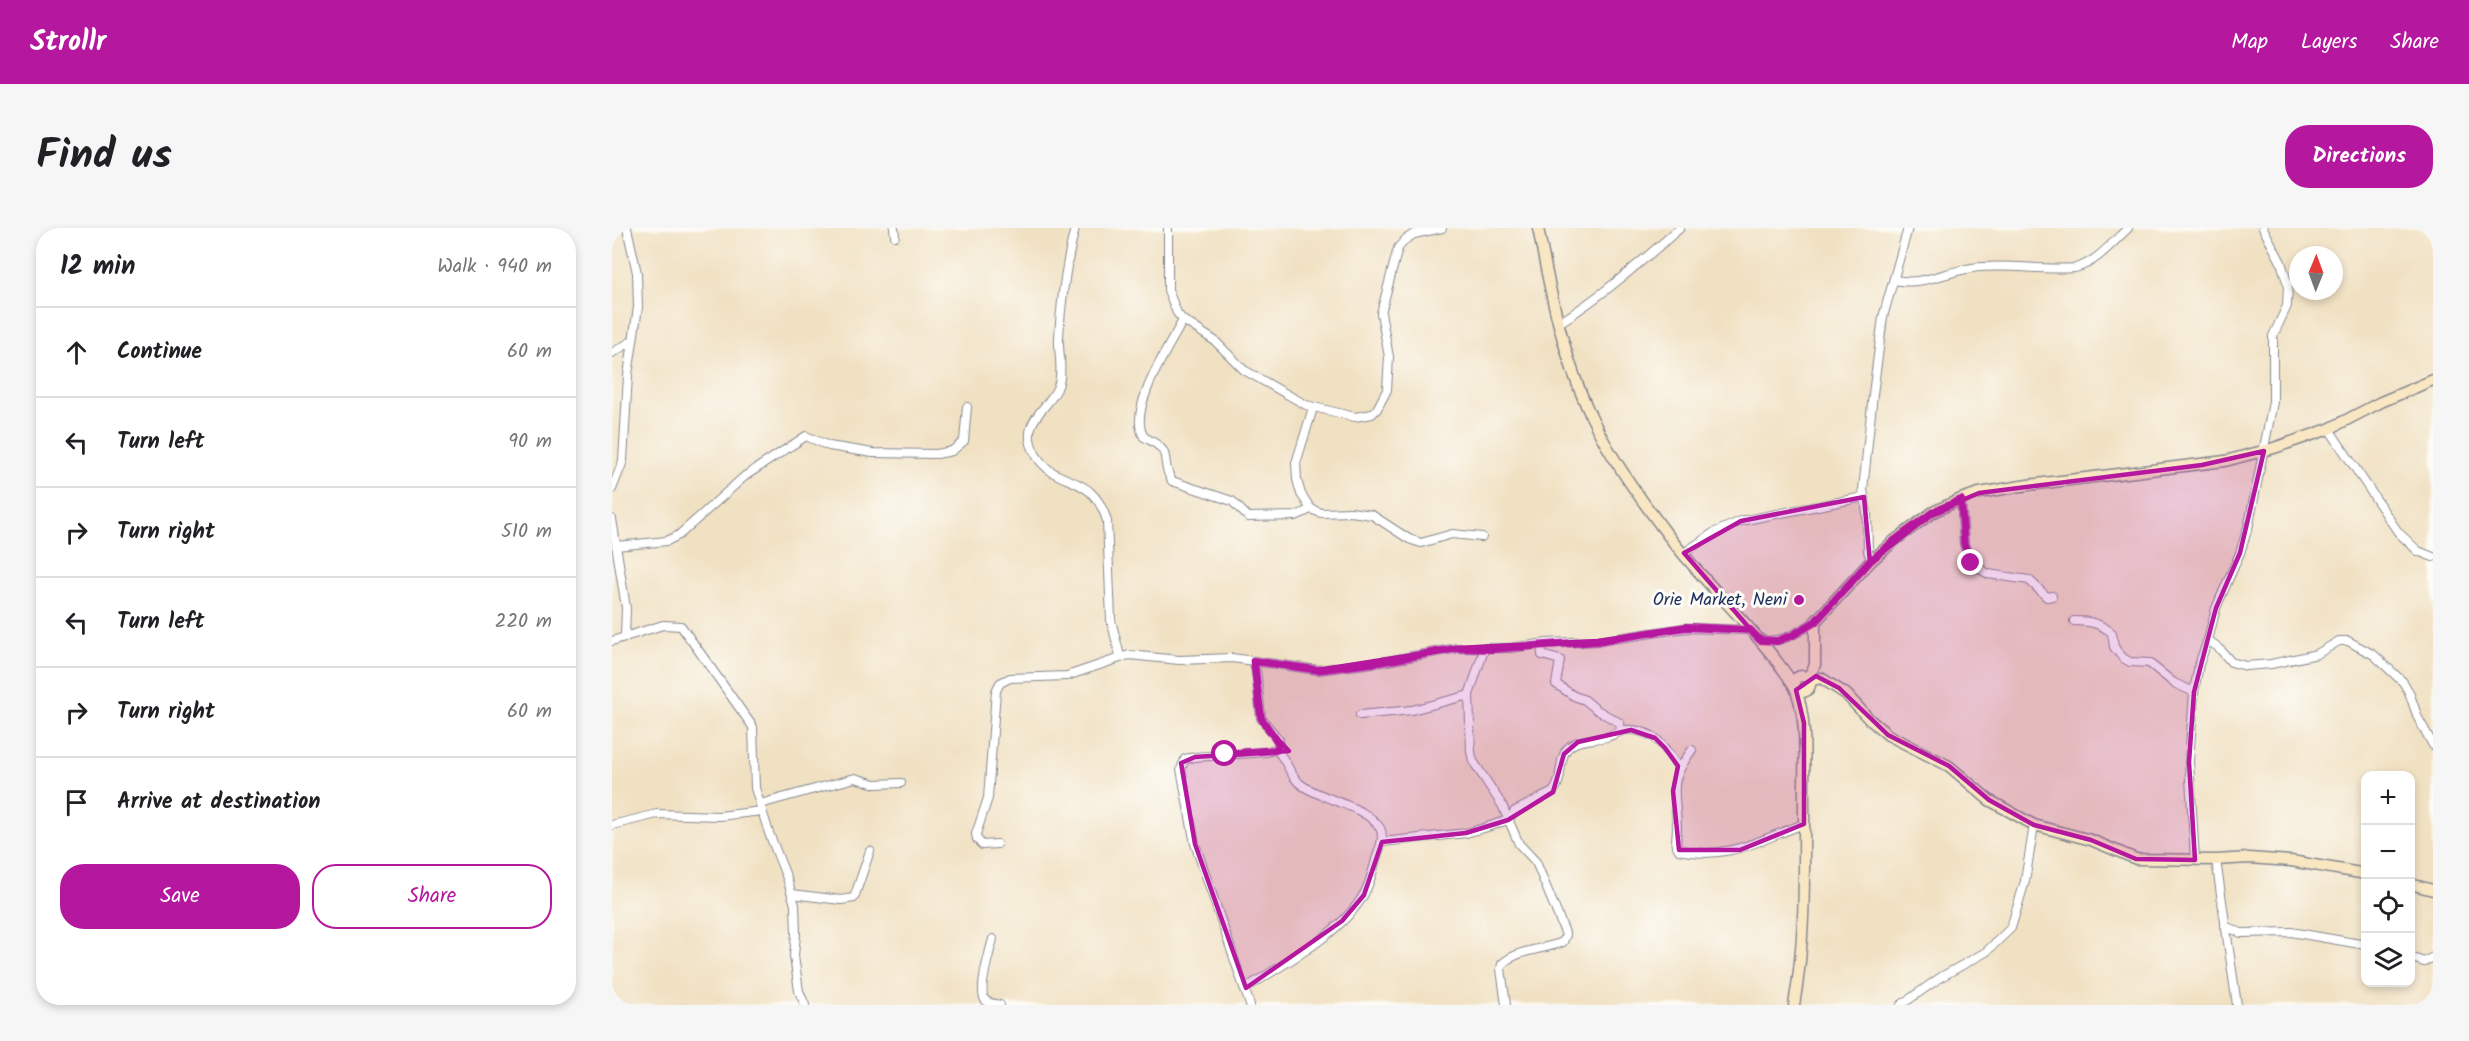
<!DOCTYPE html>
<html lang="en">
<head>
<meta charset="utf-8">
<style>
	body { margin:0; font-family:Kalam,sans-serif; background:#f6f6f6; color:#202124 }
	.controls { position:absolute; right:18px; bottom:18px; display:grid; overflow:hidden; border-radius:12px; box-shadow:0 3px 9px #0003 }
	.controls button { width:54px; height:54px; display:grid; place-items:center; padding:0; border:0; border-bottom:2px solid #e0e0e0; background:#fff; color:#202124; font:30px sans-serif }
	.compass { position:absolute; left:1677px; top:18px; width:54px; height:54px; border-radius:50%; background:#fff; box-shadow:0 3px 9px #0003; rotate:1deg }
	.stop { position:absolute; width:18px; height:18px; margin:-14px; border:4px solid #b5179e; border-radius:50%; background:#fff }
	.stop.end { background:#b5179e; border-color:#fff; box-shadow:0 2px 6px #0008 }
	.list { margin:0; padding:0; list-style:none }
	h2 { display:flex; justify-content:space-between; align-items:center; height:78px; margin:0; padding:0 24px; font-size:26px }
	h2 small { font-size:20px; font-weight:400; color:#757577 }
	.list li { display:grid; grid-template-columns:39px 1fr auto; gap:18px; align-items:center; box-sizing:border-box; height:90px; padding:0 24px; border-top:2px solid #e0e0e0 }
	.list b { display:block; font-size:22px; white-space:nowrap }
	.list em { font-size:20px; font-style:normal; color:#757577 }
	.actions { display:flex; gap:12px; padding:18px 24px }
	.actions a { flex:1; padding:14px 0; border:2px solid #b5179e; border-radius:24px; text-align:center; font-size:21px; color:#b5179e }
	.actions .main { background:#b5179e; color:#fff }
	.icon { flex:none; width:33px; height:33px; fill:none; stroke:currentColor; stroke-width:2; stroke-linecap:round; stroke-linejoin:round }
	.map { position:relative; flex:none; width:1821px; height:777px; overflow:hidden; border-radius:24px }
	header { display:flex; align-items:center; gap:36px; box-sizing:border-box; height:84px; padding:0 30px; background:#b5179e; color:#fff }
	header strong { font-size:28px }
	nav { display:flex; gap:33px; margin-inline-start:auto; font-size:21px }
	.intro { display:flex; align-items:center; justify-content:space-between; box-sizing:border-box; height:144px; padding:0 36px }
	h1 { margin:0; font-size:42px }
	.button { padding:15px 27px; border-radius:24px; background:#b5179e; color:#fff; font-size:21px; font-weight:700 }
	main { display:flex; gap:36px; padding:0 36px }
	aside { flex:1; background:#fff; border-radius:24px; box-shadow:0 3px 9px #0003 }
	.map>svg:first-child { display:block }
	.lines { fill:none; stroke-linecap:round; stroke-linejoin:round }
	.street-casing { stroke:#868890; stroke-width:10 }
	.secondary-casing { stroke:#868890; stroke-width:13 }
	.street { stroke:#fff; stroke-width:8 }
	.secondary { stroke:#f9e7c3; stroke-width:10 }
	.route { stroke:#b5179e; stroke-width:8 }
	.marked { fill:#b5179e; fill-opacity:0.2; stroke:#b5179e; stroke-width:4.5; stroke-linejoin:round }
	.poi-dot { fill:#b5179e; stroke:#fdfcf7; stroke-width:2 }
	.labels { text-anchor:middle; dominant-baseline:central; stroke-width:6; stroke-linejoin:round; paint-order:stroke }
	.poi-label { font-size:18px; fill:#1b2f5e; stroke:#fdfcf7; text-anchor:end }
</style>
</head>
<body>
<header>
<strong>Strollr</strong>
<nav><a>Map</a><a>Layers</a><a>Share</a></nav>
</header>
<div class="intro"><h1>Find us</h1><a class="button">Directions</a></div>
<main>
<aside>
<h2>12 min<small>Walk · 940 m</small></h2>
<ul class="list">
<li><svg class="icon" aria-label="ahead" viewBox="0 0 24 24"><path d="M12 20V5M6 11l6-6 6 6"/></svg><div><b>Continue</b></div><em>60 m</em></li>
<li><svg class="icon" aria-label="left" viewBox="0 0 24 24"><path d="M17 20v-9H6M10 6l-5 5 5 5"/></svg><div><b>Turn left</b></div><em>90 m</em></li>
<li><svg class="icon" aria-label="right" viewBox="0 0 24 24"><path d="M7 20v-9h11M14 6l5 5-5 5"/></svg><div><b>Turn right</b></div><em>510 m</em></li>
<li><svg class="icon" aria-label="left" viewBox="0 0 24 24"><path d="M17 20v-9H6M10 6l-5 5 5 5"/></svg><div><b>Turn left</b></div><em>220 m</em></li>
<li><svg class="icon" aria-label="right" viewBox="0 0 24 24"><path d="M7 20v-9h11M14 6l5 5-5 5"/></svg><div><b>Turn right</b></div><em>60 m</em></li>
<li><svg class="icon" aria-label="arrive" viewBox="0 0 24 24"><path d="M6 21V4h12l-3 4 3 4H6"/></svg><div><b>Arrive at destination</b></div></li>
</ul>
<div class="actions"><a class="main">Save</a><a>Share</a></div>
</aside>
<div class="map">
<svg width="1821" height="777" viewBox="0 0 1821 777">
	<rect width="100%" height="100%" fill="#fdfcf7"/>
	<filter id="ink" filterUnits="userSpaceOnUse"><feTurbulence type="fractalNoise" baseFrequency=".0167" numOctaves="2"/><feDisplacementMap in="SourceGraphic" scale="12" xChannelSelector="R" yChannelSelector="G"/><feConvolveMatrix kernelMatrix="1 2 1 2 8 2 1 2 1" color-interpolation-filters="sRGB"/></filter>
	<filter id="wash" filterUnits="userSpaceOnUse"><feTurbulence type="fractalNoise" baseFrequency=".008" numOctaves="4" result="noise"/><feDisplacementMap in="SourceGraphic" scale="24" xChannelSelector="R" yChannelSelector="G"/><feGaussianBlur stdDeviation="1.35" result="paint"/><feColorMatrix in="noise" values="0 0 0 0 0 0 0 0 0 0 0 0 0 0 0 0 0 1.4 0 .05"/><feComposite in="paint" operator="in"/></filter>
	<g filter="url(#wash)">
		<rect width="100%" height="100%" fill="#f1e1c3"/>
	</g>
	<g filter="url(#ink)">
		<g class="lines">
			<defs>
				<g id="street">
					<polyline points="282,0 283,8"/>
					<path d="M 463,0 C 454,36 449,72 447,109 C 446,124 451,140 447,155 C 441,180 403,192 424,227 C 445,262 480,242 495,293 L 499,392 L 508,428"/>
					<polyline points="556,0 556,62 565,85 571,92 603,113 632,142 694,177 743,189 760,186 765,181 775,162 777,129 769,85 786,20 794,11 802,6 830,0"/>
					<path d="M 1283,52 C 1311,58 1332,44 1360,40 C 1394,35 1429,43 1463,40 C 1484,35 1500,15 1516,0"/>
					<path d="M 571,92 C 559,116 514,182 532,209 C 565,225 546,231 560,253 L 620,273 L 636,289 L 684,288 L 699,281"/>
					<path d="M 947,95 C 990,68 1029,34 1068,0"/>
					<polyline points="0,125 20,113"/>
					<polyline points="701,180 684,235 685,252 689,266 699,281 709,285 739,284 760,287 797,311 809,315 840,306 870,309"/>
					<polyline points="1717,201 1786,304 1806,323 1821,329"/>
					<polyline points="0,261 11,233 16,147 26,79 25,45 15,0"/>
					<polyline points="1349,271 1352,316 1359,335 1376,346 1417,352 1435,369 1440,368"/>
					<polyline points="0,291 14,380 13,409"/>
					<polyline points="4,318 55,313 67,307 133,248 194,208 217,218 261,225 325,226 340,223 352,213 355,179"/>
					<polyline points="1072,325 1101,305 1129,293 1252,269"/>
					<polyline points="1259,333 1256,323 1255,285 1251,262 1261,166 1271,89 1296,0"/>
					<path d="M 1462,393 C 1477,393 1488,395 1500,405 L 1502,419 L 1511,430 L 1518,434 L 1537,435 L 1562,455 L 1582,464"/>
					<path d="M 1148,412 C 1169,416 1185,405 1203,394"/>
					<polyline points="1596,412 1607,420 1619,434 1634,438 1659,436 1705,426 1727,413 1736,413 1762,427 1791,454 1797,464 1806,490 1821,517"/>
					<polyline points="0,413 51,397 69,398 141,499 143,560 157,605 176,653 183,677 184,706 182,728 187,763 193,777"/>
					<polyline points="929,416 930,427 948,432 944,456 962,468 973,472 985,482 1008,495 1009,503"/>
					<path d="M 872,422 L 857,467 L 859,524 L 861,533 L 890,577 L 907,616 L 924,634 L 954,707 L 951,714 C 931,722 906,721 890,736 L 889,741 L 894,777"/>
					<polyline points="748,487 800,482 857,467"/>
					<path d="M 1080,522 C 1055,556 1064,561 1065,599 C 1065,607 1062,615 1067,622 C 1116,633 1149,611 1192,596"/>
					<polyline points="148,576 243,550 263,556 289,555"/>
					<polyline points="0,597 45,586 107,588 150,583"/>
					<path d="M 770,614 L 854,605 L 872,600 L 896,592 L 903,583 L 941,564 C 951,552 946,537 953,524 C 960,510 982,512 995,509 C 1002,507 1007,503 1013,502 C 1023,501 1032,504 1040,508 C 1052,515 1057,529 1067,539"/>
					<polyline points="385,616 370,617 365,611 364,606 376,570 384,463 388,455 398,450 455,448 517,427 567,432 620,430 706,442 769,434 846,420 898,420 935,415 986,413 1074,400 1139,402"/>
					<polyline points="1583,632 1577,534 1582,464 1587,436 1596,412 1604,380 1628,325 1637,296 1661,174 1661,108 1675,78 1676,57 1669,34 1651,0"/>
					<polyline points="1604,632 1625,777"/>
					<polyline points="180,666 229,672 242,670 258,623"/>
					<polyline points="1613,698 1629,705 1679,704 1754,717"/>
					<path d="M 381,711 C 378,722 365,766 374,773 C 377,775 384,776 388,777"/>
					<polyline points="1798,729 1812,734 1821,729"/>
					<path d="M 634,760 C 671,736 730,706 752,666 C 758,655 761,643 764,631 C 767,622 773,609 768,600 C 754,578 712,572 691,558 C 677,549 676,532 664,522"/>
					<polyline points="638,777 583,616 569,541 573,531 583,529 655,524 666,520 667,512 649,490 645,449 642,433"/>
					<polyline points="1289,777 1329,749 1374,724 1399,700 1413,653 1422,597"/>
				</g>
				<g id="secondary">
					<path d="M 926,0 C 938,63 951,129 979,188 C 998,229 1027,269 1055,306 C 1095,359 1147,403 1183,459"/>
					<circle cx="1190" cy="456" r="8"/>
					<polyline points="1196,450 1203,437 1203,394 1259,333 1282,313 1321,284 1349,271 1367,265 1416,257 1613,233 1662,220 1717,201 1769,174 1821,152"/>
					<polyline points="1198,453 1209,450 1234,466 1257,491 1276,507 1337,538 1377,572 1422,597 1479,612 1524,631 1604,632 1637,630 1679,633 1754,646"/>
					<polyline points="1798,656 1821,662"/>
					<path d="M 1182,777 C 1194,710 1192,643 1192,575 C 1191,538 1197,498 1184,462"/>
				</g>
			</defs>
			<use href="#street" class="street-casing"/>
			<use href="#secondary" class="secondary-casing"/>
			<use href="#street" class="street"/>
			<use href="#secondary" class="secondary"/>
		</g>
	</g>
	<g class="lines" filter="url(#ink)">
		<polyline class="route" points="613,526 664,522 667,516 649,490 642,433 706,442 768,434 846,420 881,421 986,413 1074,399 1138,402 1148,412 1165,413 1181,407 1203,394 1258,333 1282,313 1321,284 1349,272 1352,316 1359,335"/>
	</g>
	<path class="marked" d="M 1652,223 L 1628,325 L 1604,380 L 1582,464 L 1577,534 L 1583,632 L 1524,631 L 1479,612 L 1422,597 L 1377,572 L 1337,538 L 1276,507 L 1227,460 L 1204,448 L 1184,462 L 1192,495 L 1192,596 L 1128,622 L 1067,622 L 1061,563 L 1066,538 L 1053,520 L 1043,510 L 1019,502 L 966,514 L 952,526 L 941,564 L 896,592 L 854,605 L 770,614 L 752,667 L 730,693 L 634,760 L 583,616 L 569,535 L 583,529 L 677,523 L 650,495 L 642,433 L 706,442 L 846,420 L 986,413 L 1074,400 L 1139,402 L 1072,325 L 1129,293 L 1252,269 L 1258,334 L 1321,284 L 1367,265 L 1590,237 Z"/>
	<circle class="poi-dot" cx="1187" cy="372" r="6"/>
	<g class="labels">
		<g class="poi-label">
			<text x="1175" y="372">Orie Market, Neni</text>
		</g>
	</g>
</svg>
<div class="controls">
<button>+</button>
<button>−</button>
<button><svg class="icon" aria-label="locate" viewBox="0 0 24 24"><circle cx="12" cy="12" r="6"/><path d="M12 2v4M12 18v4M2 12h4M18 12h4"/></svg></button>
<button><svg class="icon" aria-label="layers" viewBox="0 0 24 24"><path d="M12 4l9 5-9 5-9-5zM3 14l9 5 9-5"/></svg></button>
</div>
<svg class="compass" viewBox="-18 -18 36 36"><path d="M0-13l5 13h-10z" fill="#e53935"/><path d="M0 13l5-13h-10z" fill="#757577"/></svg>
<div class="stop" style="left:613px;top:526px"></div>
<div class="stop end" style="left:1359px;top:335px"></div>
</div>
</main>
</body>
</html>
